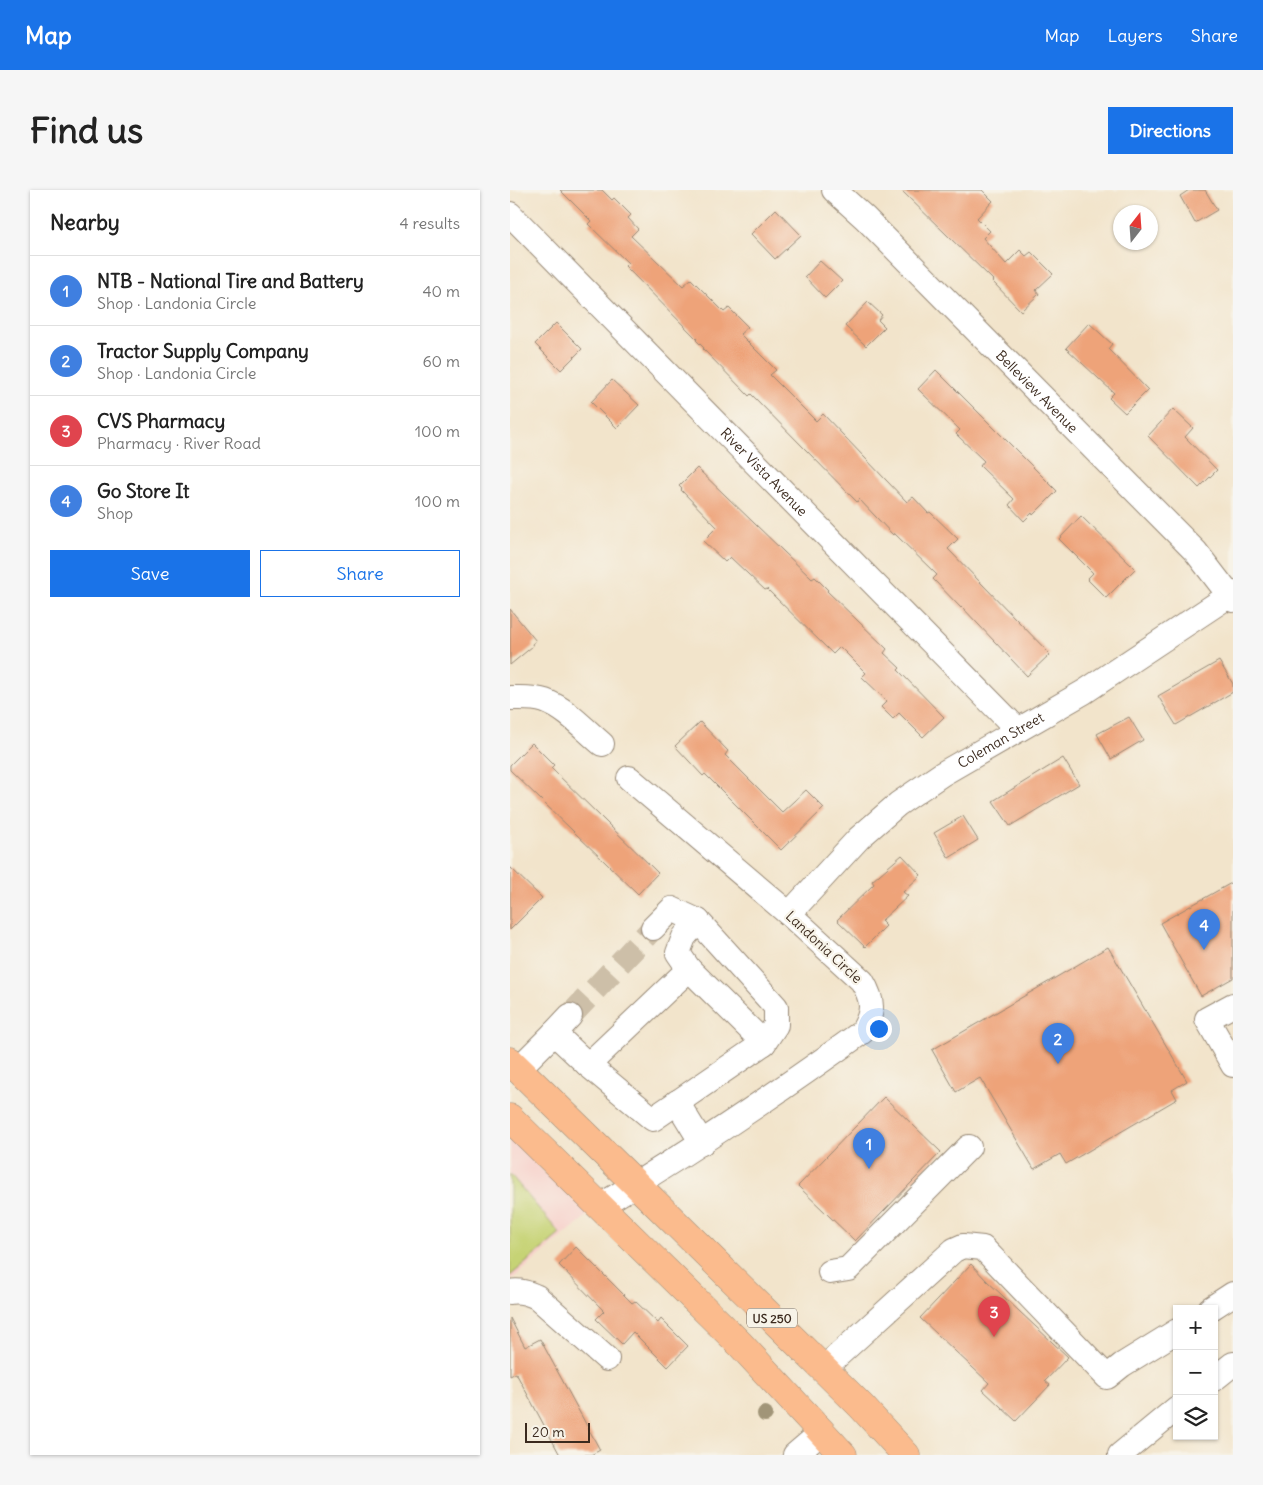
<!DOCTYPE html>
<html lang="en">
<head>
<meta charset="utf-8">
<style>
	body { margin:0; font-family:Delius,sans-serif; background:#f6f6f6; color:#222 }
	.controls { position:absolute; right:15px; bottom:15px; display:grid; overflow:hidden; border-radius:0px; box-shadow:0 1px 4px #0004 }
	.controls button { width:45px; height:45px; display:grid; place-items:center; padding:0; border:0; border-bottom:1px solid #e0e0e0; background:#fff; color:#222; font:25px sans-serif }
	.compass { position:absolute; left:603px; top:15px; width:45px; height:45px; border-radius:50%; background:#fff; box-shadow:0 1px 4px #0004; rotate:17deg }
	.scale { position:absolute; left:15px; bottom:12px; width:65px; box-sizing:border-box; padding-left:5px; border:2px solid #3b2a1e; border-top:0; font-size:14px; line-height:18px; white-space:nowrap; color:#3b2a1e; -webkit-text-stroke:4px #f7f3e8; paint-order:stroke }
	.you { position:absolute; left:368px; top:838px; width:18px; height:18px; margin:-12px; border:4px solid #fff; border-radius:50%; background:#1a73e8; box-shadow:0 0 0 8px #1a73e833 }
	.badge { display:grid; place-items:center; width:32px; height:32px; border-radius:50%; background:#1a73e8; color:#fff; font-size:16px; font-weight:700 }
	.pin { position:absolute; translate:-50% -41px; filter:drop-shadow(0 1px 2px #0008) }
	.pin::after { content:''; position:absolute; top:26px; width:18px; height:15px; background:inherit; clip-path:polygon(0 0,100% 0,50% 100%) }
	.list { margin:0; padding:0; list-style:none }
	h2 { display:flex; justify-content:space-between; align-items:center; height:65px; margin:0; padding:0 20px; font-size:21px }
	h2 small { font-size:16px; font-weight:400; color:#767676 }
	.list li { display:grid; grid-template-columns:32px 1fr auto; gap:15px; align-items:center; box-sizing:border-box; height:70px; padding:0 20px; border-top:1px solid #e0e0e0 }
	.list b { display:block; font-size:19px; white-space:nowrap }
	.list p { margin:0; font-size:16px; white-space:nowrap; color:#767676 }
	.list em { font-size:16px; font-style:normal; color:#767676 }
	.actions { display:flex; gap:10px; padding:15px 20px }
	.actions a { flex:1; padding:11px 0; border:1px solid #1a73e8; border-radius:0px; text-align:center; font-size:18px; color:#1a73e8 }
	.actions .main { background:#1a73e8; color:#fff }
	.icon { flex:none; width:28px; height:28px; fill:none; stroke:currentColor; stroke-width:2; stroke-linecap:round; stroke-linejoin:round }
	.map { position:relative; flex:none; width:723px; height:1265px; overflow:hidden; border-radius:0px }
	header { display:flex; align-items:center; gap:30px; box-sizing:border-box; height:70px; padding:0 25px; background:#1a73e8; color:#fff }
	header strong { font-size:24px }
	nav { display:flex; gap:28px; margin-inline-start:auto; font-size:18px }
	.intro { display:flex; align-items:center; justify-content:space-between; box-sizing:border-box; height:120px; padding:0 30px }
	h1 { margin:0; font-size:35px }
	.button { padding:12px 22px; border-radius:0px; background:#1a73e8; color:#fff; font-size:18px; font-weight:700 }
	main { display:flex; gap:30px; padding:0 30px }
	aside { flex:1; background:#fff; border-radius:0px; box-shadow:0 1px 4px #0004 }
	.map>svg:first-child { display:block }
	.built { fill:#f7d0ca }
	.green { fill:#c6d375; stroke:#807e4a }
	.building { fill:#eea379 }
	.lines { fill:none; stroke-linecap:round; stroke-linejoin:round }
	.minor-tunnel { stroke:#cdbfa8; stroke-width:24; stroke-dasharray:24 12; stroke-linecap:butt }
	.minor-casing { stroke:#968774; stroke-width:26 }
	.highway-casing { stroke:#968774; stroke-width:29 }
	.minor { stroke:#fff; stroke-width:24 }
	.highway { stroke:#fbbb8d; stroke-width:28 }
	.tree { fill:#a19578 }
	.labels { text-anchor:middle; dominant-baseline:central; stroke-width:4.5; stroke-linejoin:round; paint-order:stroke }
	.shield { fill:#f7f3e8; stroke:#73665b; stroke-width:1 }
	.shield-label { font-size:12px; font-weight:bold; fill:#3b2a1e }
	.street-label { font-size:14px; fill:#3b2a1e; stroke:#f7f3e8 }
</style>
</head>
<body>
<header>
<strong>Map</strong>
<nav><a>Map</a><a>Layers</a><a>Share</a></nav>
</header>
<div class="intro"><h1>Find us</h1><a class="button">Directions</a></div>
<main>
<aside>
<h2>Nearby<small>4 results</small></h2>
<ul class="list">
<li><span class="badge" style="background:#3f7fe0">1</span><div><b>NTB - National Tire and Battery</b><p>Shop · Landonia Circle</p></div><em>40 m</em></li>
<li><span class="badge" style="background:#3f7fe0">2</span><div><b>Tractor Supply Company</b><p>Shop · Landonia Circle</p></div><em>60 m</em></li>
<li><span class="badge" style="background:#e0444e">3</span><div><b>CVS Pharmacy</b><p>Pharmacy · River Road</p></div><em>100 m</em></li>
<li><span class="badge" style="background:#3f7fe0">4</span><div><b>Go Store It</b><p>Shop</p></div><em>100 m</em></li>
</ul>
<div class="actions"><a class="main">Save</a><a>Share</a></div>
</aside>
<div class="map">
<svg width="723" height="1265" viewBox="0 0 723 1265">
	<rect width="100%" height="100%" fill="#f7f3e8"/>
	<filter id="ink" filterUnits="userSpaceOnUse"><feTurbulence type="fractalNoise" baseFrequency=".02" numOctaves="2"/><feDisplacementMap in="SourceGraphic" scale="10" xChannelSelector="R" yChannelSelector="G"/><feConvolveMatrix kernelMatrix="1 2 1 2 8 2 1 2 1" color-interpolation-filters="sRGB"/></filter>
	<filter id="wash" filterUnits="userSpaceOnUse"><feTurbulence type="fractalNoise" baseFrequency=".0096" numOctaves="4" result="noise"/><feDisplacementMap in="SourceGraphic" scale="20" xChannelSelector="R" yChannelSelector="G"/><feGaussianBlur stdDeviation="1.12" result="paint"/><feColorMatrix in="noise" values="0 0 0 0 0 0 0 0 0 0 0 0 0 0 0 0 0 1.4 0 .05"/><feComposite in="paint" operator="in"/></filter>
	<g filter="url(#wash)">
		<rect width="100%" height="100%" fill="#f2e4cb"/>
		<polygon class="built" points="0,949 79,1024 0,1091"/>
		<polygon class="green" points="0,984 50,1044 0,1086"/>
		<g id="blocks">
			<g class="building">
				<polygon points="50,0 92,0 102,10 104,8 121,25 118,28 128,39 121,46 173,96 181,89 214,122 219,118 238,137 230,144 266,180 260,185 306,231 313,224 397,312 403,307 418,323 420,322 448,349 438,359 540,464 517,486 452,417 451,418 423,389 427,385 384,343 383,345 349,309 347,312 241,204 239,206 193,159 194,158 186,150 187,149 115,76 118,73 78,34 81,31"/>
				<polygon points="391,0 472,0 483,11 467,28 480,41 473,48 496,74 510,60 516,66 521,62 543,84 526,100 529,104 511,121 482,91 483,90"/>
				<polygon points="679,0 695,0 707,20 685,33 670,6"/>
				<polygon points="266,19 291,45 265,69 241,44"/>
				<polygon points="310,71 332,91 315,108 295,87"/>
				<polygon points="358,112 372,125 368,130 375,137 356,156 335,136"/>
				<polygon points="46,133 72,159 51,180 25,154"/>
				<polygon points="579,133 602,154 598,159 638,200 615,223 599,208 604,203 556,158"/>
				<polygon points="426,180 547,301 523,325 522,323 514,331 499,315 504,309 470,276 474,271 446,244 450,240 408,199"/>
				<polygon points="102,190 129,215 107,238 81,212"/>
				<polygon points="663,219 683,238 675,247 707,280 689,298 638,246"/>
				<polygon points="187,278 302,389 305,387 318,400 317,401 377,459 374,463 390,478 388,480 434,527 413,547 389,523 383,529 371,517 377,511 352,487 356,483 330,457 323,464 257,399 255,400 220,367 215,372 193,351 207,337 171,300 172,299 169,296"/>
				<polygon points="571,326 625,379 596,408 577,389 583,383 549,349"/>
				<polygon points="0,419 26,451 22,454 23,456 0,475"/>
				<polygon points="709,471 723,494 723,502 666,535 648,506"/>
				<polygon points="619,527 633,550 601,569 587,544"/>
				<polygon points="190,532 218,561 215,565 272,622 296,600 314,618 271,660 195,584 193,586 165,556"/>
				<polygon points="22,553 44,575 41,578 148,683 128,704 0,580 0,575"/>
				<polygon points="553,568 569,594 500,636 483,611"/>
				<polygon points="453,626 468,650 439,668 424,643"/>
				<polygon points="392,665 411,685 393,702 398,706 371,731 376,736 355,757 327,730 364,694 362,691"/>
				<polygon points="0,677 32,708 0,740"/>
				<polygon points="723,692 723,788 691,806 650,733"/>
				<polygon points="598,757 677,891 662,900 667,909 556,974 550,964 524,979 470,888 446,902 422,860"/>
				<polygon points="374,907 431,962 345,1051 288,996"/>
				<polygon points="66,1057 122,1113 125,1111 148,1133 151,1129 178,1156 158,1177 123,1142 112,1154 86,1129 94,1121 49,1075"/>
				<polygon points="461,1074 477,1091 558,1167 535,1191 540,1195 506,1231 473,1200 479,1193 410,1128"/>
				<polygon points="0,1128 15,1157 30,1149 90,1260 81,1265 50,1265 6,1183 0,1186"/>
			</g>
		</g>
	</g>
	<g filter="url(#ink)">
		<use href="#blocks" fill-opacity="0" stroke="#968774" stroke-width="1"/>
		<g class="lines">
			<polyline class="minor-tunnel" points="60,826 143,738"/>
			<defs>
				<g id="minor">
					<path id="s1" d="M 324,0 L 355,28 L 686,362 L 723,410"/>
					<path id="s2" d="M 0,24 L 508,540"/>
					<path d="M 0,508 C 12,508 24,507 35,511 C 57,519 75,540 92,554"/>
					<path id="s3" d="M 279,724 L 349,648 L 388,614 L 432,584 L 574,502 L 723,403"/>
					<polyline points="188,731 174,747 168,763 179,779 254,853"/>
					<polyline points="143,738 162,719 188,731 266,817 266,835 254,853 143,929 78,875 179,779"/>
					<polyline points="723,815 697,829 723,875"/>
					<polyline points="44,843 60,826"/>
					<polyline points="8,879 44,843 78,875"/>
					<polyline points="167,912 192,953"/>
					<path d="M 90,1016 C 180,962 266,904 352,842 C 364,822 364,811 352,791 L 279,724 L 119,588"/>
					<polyline points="320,1082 338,1079 459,957"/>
					<path d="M 0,1102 C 10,1100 18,1103 27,1107 L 97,1169"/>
					<polyline points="700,1119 723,1104"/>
					<polyline points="313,1179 444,1060 453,1056 473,1058 597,1187 612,1175 667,1141"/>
					<polyline points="704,1189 723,1174"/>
					<polyline points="285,1265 312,1242"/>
					<polyline points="610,1265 667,1218"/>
				</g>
				<g id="highway">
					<polyline points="0,871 126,994 351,1216 396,1265"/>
					<polyline points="0,928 230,1154 333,1265"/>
				</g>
			</defs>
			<use href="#minor" class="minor-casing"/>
			<use href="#highway" class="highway-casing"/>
			<use href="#minor" class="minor"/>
			<use href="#highway" class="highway"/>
		</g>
		<circle class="tree" cx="255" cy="1224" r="8"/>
	</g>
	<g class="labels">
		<rect class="shield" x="237" y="1118.5" width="50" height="19" rx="4"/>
		<g class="shield-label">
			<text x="262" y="1128">US 250</text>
		</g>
		<g class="street-label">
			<text stroke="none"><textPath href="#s1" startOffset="286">Belleview Avenue</textPath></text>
			<text stroke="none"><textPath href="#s2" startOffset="362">River Vista Avenue</textPath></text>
			<text stroke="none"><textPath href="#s3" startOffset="276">Coleman Street</textPath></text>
			<text transform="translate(314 757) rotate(43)">Landonia Circle</text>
		</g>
	</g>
</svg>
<div class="controls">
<button>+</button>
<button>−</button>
<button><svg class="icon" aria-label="layers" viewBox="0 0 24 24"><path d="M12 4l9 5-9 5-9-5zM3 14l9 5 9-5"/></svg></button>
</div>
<svg class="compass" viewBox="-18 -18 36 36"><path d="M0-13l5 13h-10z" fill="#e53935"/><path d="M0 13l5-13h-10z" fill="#767676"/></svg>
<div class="scale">20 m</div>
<div class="you"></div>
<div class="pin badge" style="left:359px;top:979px;background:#3f7fe0">1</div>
<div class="pin badge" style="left:548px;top:874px;background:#3f7fe0">2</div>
<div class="pin badge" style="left:484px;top:1147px;background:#e0444e">3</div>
<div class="pin badge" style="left:694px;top:760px;background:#3f7fe0">4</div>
</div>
</main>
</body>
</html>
